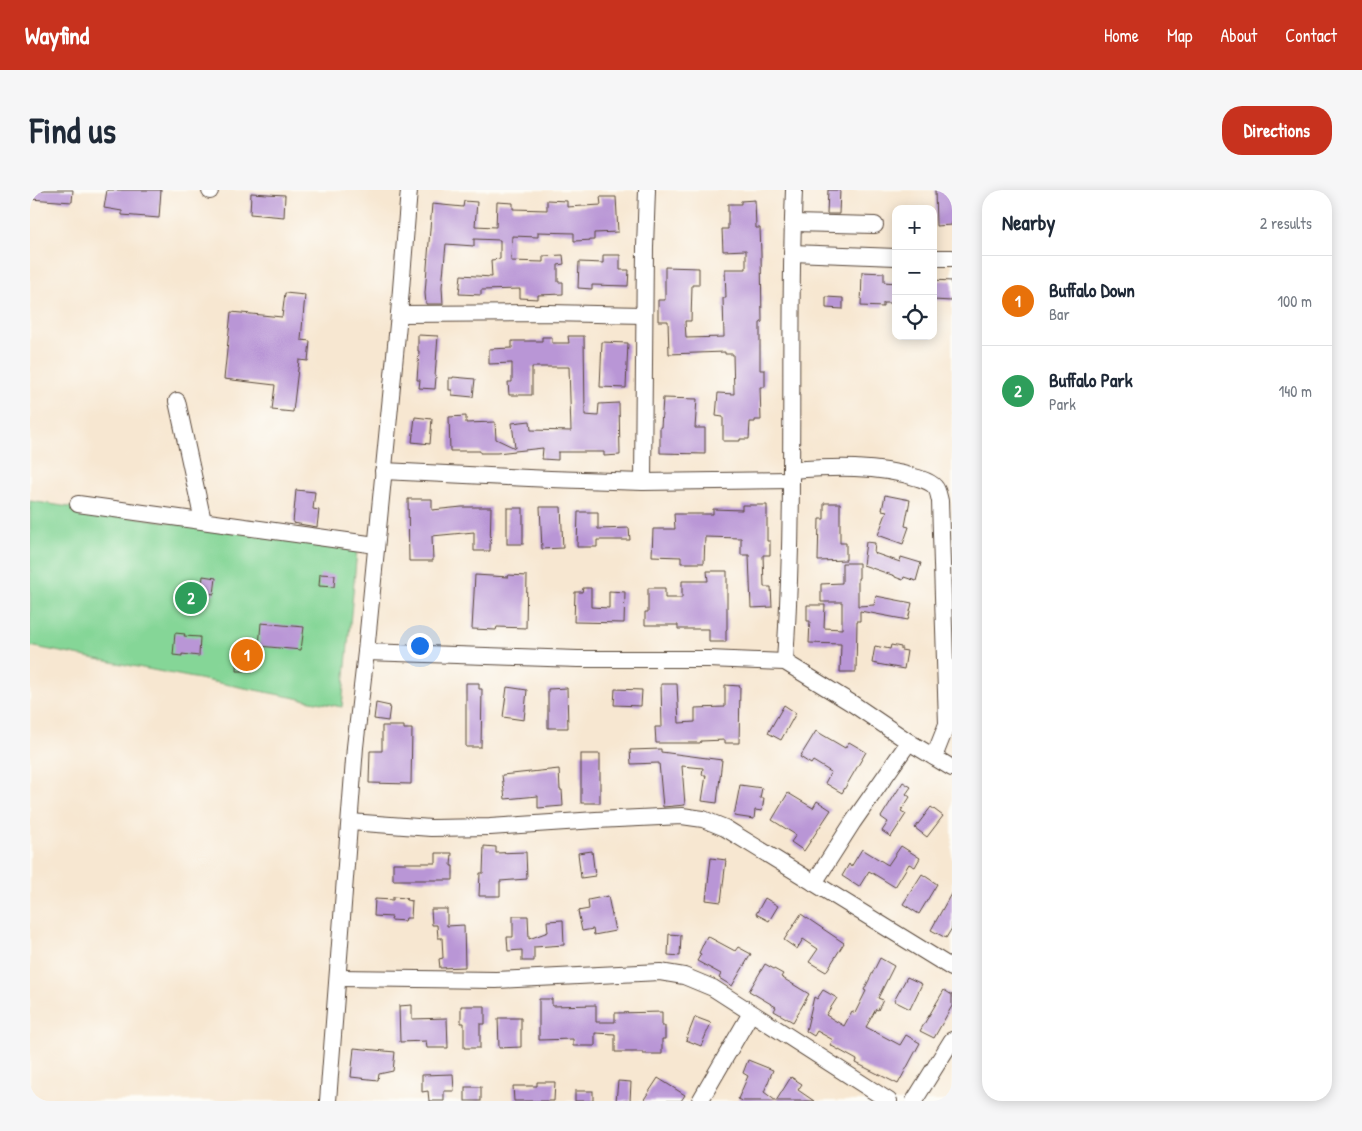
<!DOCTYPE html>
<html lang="en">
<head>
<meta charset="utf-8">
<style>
	body { margin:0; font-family:"Patrick Hand",sans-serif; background:#f6f6f7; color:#1f2937 }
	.controls { position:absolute; right:15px; top:15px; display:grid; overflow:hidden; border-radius:10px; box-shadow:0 2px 12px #0003 }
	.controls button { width:45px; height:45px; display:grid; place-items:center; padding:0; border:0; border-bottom:1px solid #e0e1e3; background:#fff; color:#1f2937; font:25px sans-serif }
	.you { position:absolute; left:389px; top:455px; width:18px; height:18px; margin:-12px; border:4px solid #fff; border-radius:50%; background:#1a73e8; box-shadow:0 0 0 8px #1a73e833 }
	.badge { display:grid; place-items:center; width:32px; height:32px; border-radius:50%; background:#c8321e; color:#fff; font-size:16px; font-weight:700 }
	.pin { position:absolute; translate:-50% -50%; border:2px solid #fff; box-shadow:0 1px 5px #0006 }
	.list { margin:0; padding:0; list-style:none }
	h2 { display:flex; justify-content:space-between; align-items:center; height:65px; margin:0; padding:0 20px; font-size:21px }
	h2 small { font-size:16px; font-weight:400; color:#747a83 }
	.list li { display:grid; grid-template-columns:32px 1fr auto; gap:15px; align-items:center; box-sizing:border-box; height:90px; padding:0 20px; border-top:1px solid #e0e1e3 }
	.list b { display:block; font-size:19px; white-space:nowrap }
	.list p { margin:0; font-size:16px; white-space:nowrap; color:#747a83 }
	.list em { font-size:16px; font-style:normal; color:#747a83 }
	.icon { flex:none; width:28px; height:28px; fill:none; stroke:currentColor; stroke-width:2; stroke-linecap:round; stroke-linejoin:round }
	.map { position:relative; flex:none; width:922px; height:911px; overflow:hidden; border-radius:20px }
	header { display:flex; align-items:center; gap:30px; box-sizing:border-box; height:70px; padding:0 25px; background:#c8321e; color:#fff }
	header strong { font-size:24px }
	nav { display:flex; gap:28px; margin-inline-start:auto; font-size:18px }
	.intro { display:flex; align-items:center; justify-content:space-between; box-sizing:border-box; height:120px; padding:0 30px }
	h1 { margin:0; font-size:35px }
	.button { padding:12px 22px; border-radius:20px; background:#c8321e; color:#fff; font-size:18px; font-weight:700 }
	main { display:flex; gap:30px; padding:0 30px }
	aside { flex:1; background:#fff; border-radius:20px; box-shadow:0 2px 12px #0003 }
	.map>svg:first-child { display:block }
	.green { fill:#85d697; stroke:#60805a }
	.building { fill:#b996d6 }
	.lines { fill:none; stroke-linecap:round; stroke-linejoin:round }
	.minor-casing { stroke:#574639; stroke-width:18 }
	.minor { stroke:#fff; stroke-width:16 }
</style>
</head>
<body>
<header>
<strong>Wayfind</strong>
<nav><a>Home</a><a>Map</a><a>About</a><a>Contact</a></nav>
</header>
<div class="intro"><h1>Find us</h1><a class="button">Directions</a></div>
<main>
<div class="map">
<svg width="922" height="911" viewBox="0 0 922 911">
	<rect width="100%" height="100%" fill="#fdfcf7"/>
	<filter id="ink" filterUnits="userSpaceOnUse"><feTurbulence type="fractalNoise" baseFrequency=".02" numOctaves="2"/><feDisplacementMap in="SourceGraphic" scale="10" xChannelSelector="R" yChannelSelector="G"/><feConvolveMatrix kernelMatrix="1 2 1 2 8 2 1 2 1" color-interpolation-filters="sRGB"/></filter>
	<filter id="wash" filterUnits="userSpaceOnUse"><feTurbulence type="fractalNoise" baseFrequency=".0096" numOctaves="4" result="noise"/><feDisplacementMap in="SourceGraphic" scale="20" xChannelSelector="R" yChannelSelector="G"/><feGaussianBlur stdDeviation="1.12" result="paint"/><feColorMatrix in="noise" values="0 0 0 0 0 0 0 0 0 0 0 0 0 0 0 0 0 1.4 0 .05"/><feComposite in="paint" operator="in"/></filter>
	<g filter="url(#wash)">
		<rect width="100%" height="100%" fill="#f7e7d1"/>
		<polygon class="green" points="0,311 327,361 312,517 0,456"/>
		<g id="blocks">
			<g class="building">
				<polygon points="0,0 43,0 42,12 0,9"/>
				<polygon points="77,0 131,0 129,28 92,25 92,21 74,18"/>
				<polygon points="798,0 810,0 809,24 797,24"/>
				<polygon points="905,0 922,0 922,35 906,36"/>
				<polygon points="221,3 255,5 254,27 220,24"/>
				<polygon points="570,7 586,7 588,42 564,43 564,50 544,51 544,43 508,42 508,47 482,46 481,71 513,72 513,66 533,65 534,74 528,75 528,92 533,92 533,104 508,105 508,109 490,108 490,99 451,100 451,105 429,104 431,85 462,87 461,70 470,69 470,50 444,49 444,56 416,54 412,97 413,114 396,114 395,103 402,14 433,17 434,11 447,12 445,36 466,37 467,12 483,13 483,19 517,20 517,10 537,11 537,17 571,15"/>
				<polygon points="725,10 726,38 730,38 731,63 732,132 730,133 730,180 735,180 735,197 730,197 731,230 725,230 725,232 720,232 719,249 710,249 710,251 693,251 693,227 686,226 688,203 704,204 703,164 695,164 695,162 639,164 638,131 628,131 628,110 635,110 635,77 669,78 669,95 662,95 661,131 655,131 656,148 694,147 693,108 696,108 695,79 716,79 716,60 693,61 692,39 698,39 698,14 711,14 711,11"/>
				<polygon points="573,65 590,65 590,80 599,80 598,96 562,95 562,99 548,98 549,72 573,73"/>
				<polygon points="832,82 854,83 854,92 866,93 866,113 853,113 853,117 831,116"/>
				<polygon points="903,90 922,91 922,111 903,110"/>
				<polygon points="255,103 275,105 271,150 280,151 278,171 269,170 263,222 242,220 245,195 194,189 201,122 252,127"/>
				<polygon points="796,107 813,108 813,119 796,118"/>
				<polygon points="388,145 408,146 405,187 406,187 405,199 389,198 390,190 387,190 389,161 388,161"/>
				<polygon points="538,146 554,146 555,225 568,226 569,214 589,213 590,265 574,266 574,262 528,262 528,270 512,269 513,258 467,263 450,263 450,261 420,261 419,227 436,226 436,233 465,232 466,249 485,258 482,233 500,231 501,240 541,241 539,177 502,177 502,205 479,205 478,192 482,192 482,173 459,174 459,159 482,158 482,151 512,151 512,147 522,147 522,153 539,153"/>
				<polygon points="572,152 598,153 596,198 570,197"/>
				<polygon points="423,187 445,189 443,207 422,205 422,200 419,200 419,188 423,188"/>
				<polygon points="633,208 667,209 665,238 675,238 675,264 630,263 630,237 631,237"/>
				<polygon points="385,227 402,229 400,254 382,252"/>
				<polygon points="266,300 285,302 283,319 289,320 287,337 263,333"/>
				<polygon points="855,305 880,310 875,336 879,337 873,354 848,345 857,321 852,320"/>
				<polygon points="378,309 402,309 402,320 432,317 461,317 460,361 444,361 444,342 402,346 403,371 379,371"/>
				<polygon points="794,313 810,313 810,353 816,353 816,370 788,371 789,329 794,329"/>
				<polygon points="712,315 737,315 737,351 740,351 740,365 733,365 734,397 741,397 742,417 721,418 719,365 711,365 711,348 675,347 674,373 651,373 651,367 622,366 623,339 645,339 644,324 683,324 683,319 712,320"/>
				<polygon points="510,317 531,317 533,358 512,359"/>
				<rect x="477" y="318" width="16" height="36"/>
				<polygon points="548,322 568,322 568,339 599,338 600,350 567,350 567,357 547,357"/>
				<polygon points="836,352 845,353 844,363 870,372 871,367 891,373 886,391 874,387 873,390 865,387 865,386 833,375"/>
				<polygon points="812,373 829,373 829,388 828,388 828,416 844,415 846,406 882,413 878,430 830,421 830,431 827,431 826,482 810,482 811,454 779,453 780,431 777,431 777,415 795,415 794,438 812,439 812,412 791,412 791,394 812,393"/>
				<polygon points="677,381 697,381 697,439 696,440 696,452 679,452 679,439 648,439 648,435 615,435 615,422 618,422 618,398 635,398 635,408 652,408 652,391 678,391"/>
				<polygon points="290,384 305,385 304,397 289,396"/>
				<polygon points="445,385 478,387 478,385 497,386 496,438 467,437 466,440 442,439"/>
				<polygon points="173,386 186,388 184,404 171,402"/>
				<polygon points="553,398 561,398 561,417 579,418 579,401 595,402 594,433 544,432 545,402 552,402"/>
				<polygon points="231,433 274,437 271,460 229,456"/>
				<polygon points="145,443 155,444 154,446 170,447 169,466 152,464 152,466 143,465"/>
				<polygon points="208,452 226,453 224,481 207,481"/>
				<polygon points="861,455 871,457 871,460 877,461 874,479 842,473 845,456 860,459"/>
				<polygon points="436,493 449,493 449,499 452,499 451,557 436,557"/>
				<polygon points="631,494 647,494 649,533 665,532 665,518 695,517 695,495 710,496 709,553 695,553 695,550 671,551 670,553 626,553 625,537 632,537"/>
				<polygon points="477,497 497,500 494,530 473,527"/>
				<polygon points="537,498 538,538 518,538 518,499"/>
				<polygon points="585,499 612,500 611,516 584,515"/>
				<polygon points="346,513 360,516 358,531 344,529"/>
				<polygon points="754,515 766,523 751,550 738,543"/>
				<polygon points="352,536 374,536 374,539 382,539 381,594 339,593 340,561 352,561"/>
				<polygon points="786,541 815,558 819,552 836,562 812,603 795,593 801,582 783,571 781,574 770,567"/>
				<polygon points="631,559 631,562 692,570 687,613 672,611 676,585 672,585 673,578 652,576 655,615 633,617 629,573 601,574 600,560"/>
				<rect x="551" y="564" width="19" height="49"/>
				<polygon points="529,579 530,600 532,600 533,616 508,618 508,606 475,609 472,585"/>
				<polygon points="873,592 881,597 876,604 880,607 871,621 876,624 861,647 852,641 858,632 851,627"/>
				<polygon points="710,595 732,598 730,608 734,608 732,621 725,620 724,629 704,626"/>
				<polygon points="758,603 783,618 787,611 801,620 774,661 761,652 766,645 742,630"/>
				<polygon points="901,617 913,626 897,647 885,638"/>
				<polygon points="454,656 466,657 466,663 496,662 497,689 470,691 470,706 449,706 450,683 453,683"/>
				<polygon points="871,656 890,668 885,677 879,674 865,697 839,681 829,697 812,686 819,674 821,677 832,659 858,675"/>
				<polygon points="562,661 565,686 551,688 548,663"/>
				<polygon points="406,663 422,663 421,676 423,676 423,690 363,690 363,673 406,673"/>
				<polygon points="681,668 696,670 691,712 676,710"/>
				<polygon points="892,684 907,694 889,724 873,714"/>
				<polygon points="922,702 922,738 916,748 901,740"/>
				<polygon points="578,706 585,741 564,745 563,739 552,741 548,721 559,719 558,710"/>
				<polygon points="363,707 377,708 376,710 382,711 381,728 376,728 375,731 361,730 362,727 344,726 345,709 363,710"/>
				<polygon points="735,708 748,716 739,731 726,724"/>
				<polygon points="401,719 417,719 417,736 434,735 435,777 410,778 409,769 413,768 412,748 408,748 407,735 402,735"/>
				<polygon points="771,724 814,753 796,782 779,772 788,759 773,749 767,759 754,750"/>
				<polygon points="483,726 498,726 499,749 518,742 517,731 533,730 534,755 504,757 504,771 492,771 492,760 478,761 477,747 483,747"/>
				<polygon points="639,744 651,745 650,766 638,765"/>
				<polygon points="677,746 705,761 708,757 721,764 702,796 689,788 691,784 667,771 671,764 669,763"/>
				<polygon points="850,768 864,776 848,808 853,810 848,820 846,819 836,837 870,855 876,845 890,853 868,894 826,873 827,870 800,855 803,850 787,841 784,846 776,841 784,807 787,809 793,800 807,808 796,825 814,836 822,821 825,823 836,801 834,800"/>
				<polygon points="735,774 753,784 751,787 779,804 763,832 744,821 746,817 719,801"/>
				<polygon points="877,787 892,794 880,819 864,811"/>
				<polygon points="914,800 922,805 922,816 904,848 890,841"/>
				<polygon points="509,809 522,809 522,816 566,815 566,832 585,832 585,823 632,822 632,836 635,836 635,849 632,849 632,864 613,864 613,862 585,862 585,844 565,843 565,856 543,856 543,849 509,850"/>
				<polygon points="382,815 382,829 417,828 418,858 397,858 396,851 370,852 369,816"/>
				<polygon points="431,816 455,816 455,834 450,834 450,858 434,858 434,833 431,833"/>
				<polygon points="665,827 681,833 671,856 656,850"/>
				<polygon points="468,828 491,828 491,857 469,858"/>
				<polygon points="324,858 365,862 363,881 349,884 348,890 321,887"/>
				<polygon points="718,870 743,880 734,902 746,911 761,887 772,894 768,900 784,911 713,911 708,909 718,886 713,883"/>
				<polygon points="423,884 424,901 414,901 414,911 399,911 398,901 392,902 392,885"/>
				<polygon points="628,888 655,905 651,911 613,911"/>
				<polygon points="588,891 601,892 600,911 586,911"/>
				<polygon points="507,892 525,892 524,911 484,911 483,896 507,896"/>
				<rect x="435" y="897" width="16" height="14"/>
				<rect x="545" y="901" width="18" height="10"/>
			</g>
		</g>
	</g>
	<g filter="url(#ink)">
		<use href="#blocks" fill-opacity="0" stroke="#574639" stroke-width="1"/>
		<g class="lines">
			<defs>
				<g id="minor">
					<polyline points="180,1 180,0"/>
					<polyline points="763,33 845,35"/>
					<polyline points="762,63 866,67"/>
					<polyline points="903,68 922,68"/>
					<polyline points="369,124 518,123 614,125"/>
					<polyline points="147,211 173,331"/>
					<path d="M 761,280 C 803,277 847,275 888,288 C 894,290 901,292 905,297 C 908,300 909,307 910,311 L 917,534 L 904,567"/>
					<polyline points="353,281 520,289 613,292 761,290"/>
					<polyline points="613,292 615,57 617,0"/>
					<polyline points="48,314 346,355"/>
					<polyline points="336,462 548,469 678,469 755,472 823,514 879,552 922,578"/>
					<path d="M 755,472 C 759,408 761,344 761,280 C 762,186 760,93 764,0"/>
					<polyline points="320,632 401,638 460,637 566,630 652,626 673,629 695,638 922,778"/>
					<polyline points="784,693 823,632 879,552"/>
					<polyline points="308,788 466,790 630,782 654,786 683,798 859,911"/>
					<polyline points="298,911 325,557 336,462 369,124 379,0"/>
					<polyline points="670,911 721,823"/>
					<polyline points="884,911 922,850"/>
				</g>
			</defs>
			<use href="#minor" class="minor-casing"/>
			<use href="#minor" class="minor"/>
		</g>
	</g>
</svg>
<div class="controls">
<button>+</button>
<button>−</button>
<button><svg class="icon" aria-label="locate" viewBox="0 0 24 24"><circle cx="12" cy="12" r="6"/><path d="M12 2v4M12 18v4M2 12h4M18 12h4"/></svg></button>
</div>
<div class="you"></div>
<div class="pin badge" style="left:217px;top:465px;background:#e8710a">1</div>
<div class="pin badge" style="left:161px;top:408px;background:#2e9e5b">2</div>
</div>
<aside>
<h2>Nearby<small>2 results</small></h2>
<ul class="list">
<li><span class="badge" style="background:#e8710a">1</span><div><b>Buffalo Down</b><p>Bar</p></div><em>100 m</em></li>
<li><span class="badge" style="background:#2e9e5b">2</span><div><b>Buffalo Park</b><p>Park</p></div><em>140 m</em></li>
</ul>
</aside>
</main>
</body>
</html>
